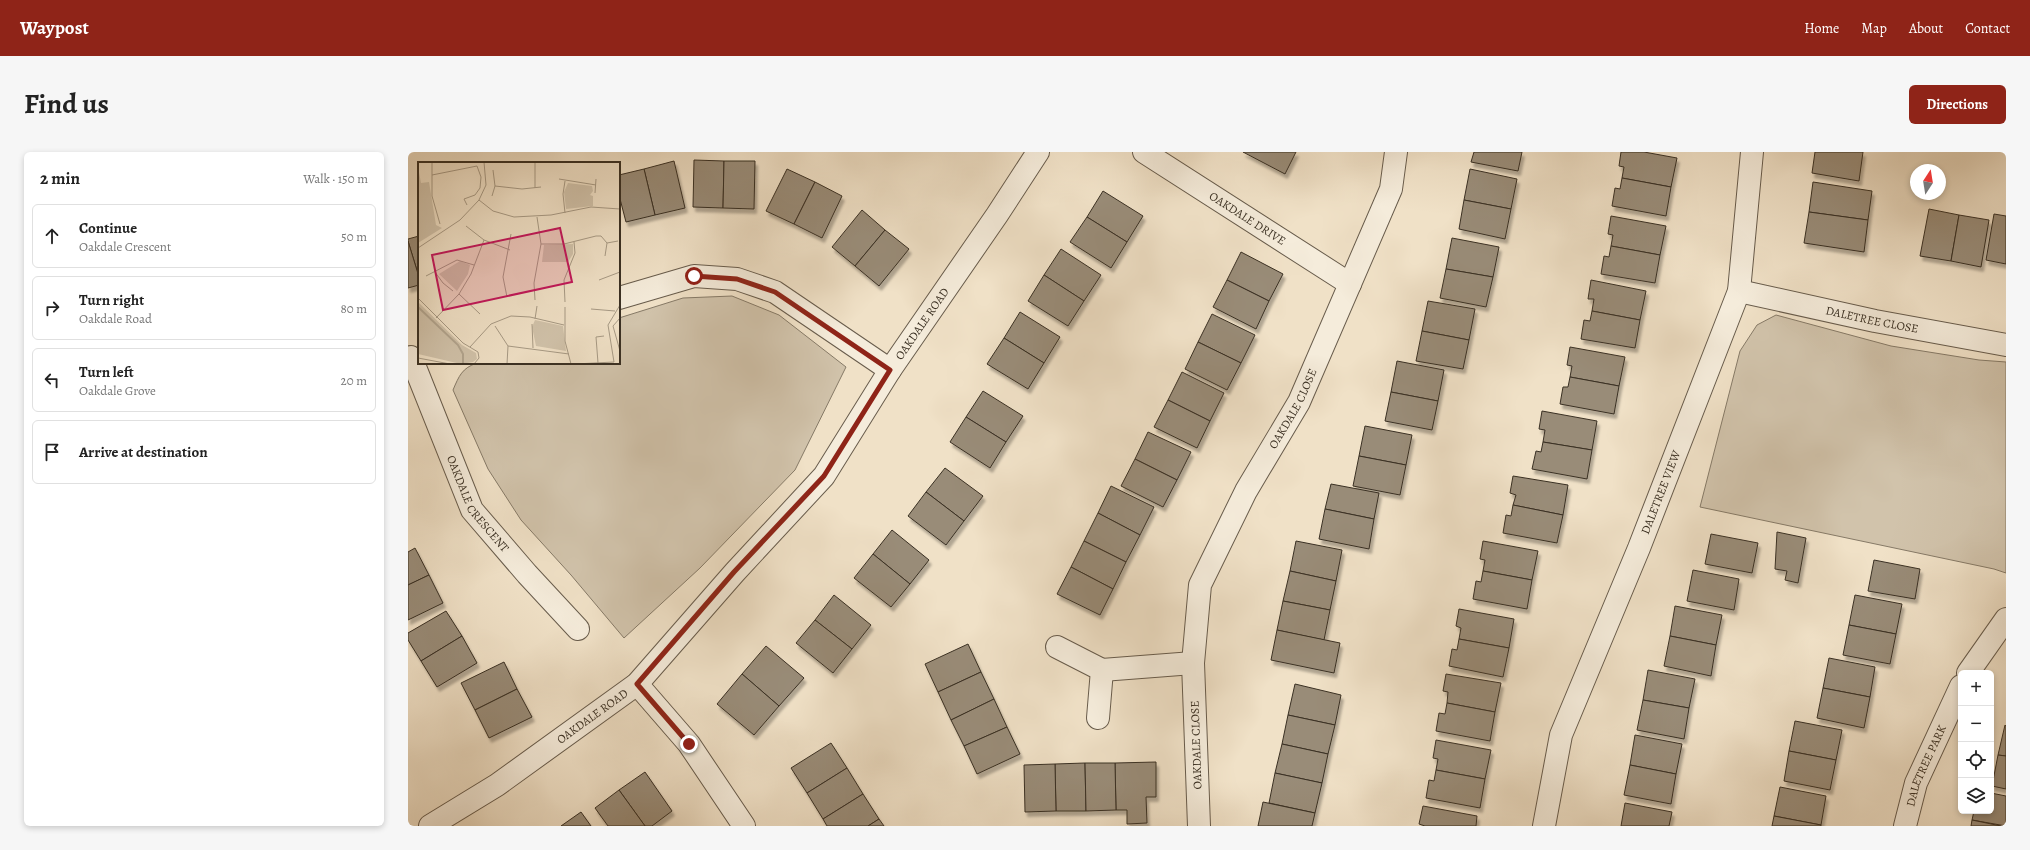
<!DOCTYPE html>
<html lang="en">
<head>
<meta charset="utf-8">
<style>
	body { margin:0; font-family:Alegreya,serif; background:#f6f6f6; color:#222 }
	.controls { position:absolute; right:12px; bottom:12px; display:grid; overflow:hidden; border-radius:6px; box-shadow:0 2px 6px #0003 }
	.controls button { width:36px; height:36px; display:grid; place-items:center; padding:0; border:0; border-bottom:1px solid #e0e0e0; background:#fff; color:#222; font:20px sans-serif }
	.compass { position:absolute; left:1502px; top:12px; width:36px; height:36px; border-radius:50%; background:#fff; box-shadow:0 2px 6px #0003; rotate:12deg }
	.stop { position:absolute; width:12px; height:12px; margin:-9px; border:3px solid #8f2418; border-radius:50%; background:#fff }
	.stop.end { background:#8f2418; border-color:#fff; box-shadow:0 1px 4px #0008 }
	.list { margin:0; padding:0; list-style:none }
	h2 { display:flex; justify-content:space-between; align-items:center; height:52px; margin:0; padding:0 16px; font-size:17px }
	h2 small { font-size:13px; font-weight:400; color:#767676 }
	.list li { display:grid; grid-template-columns:26px 1fr auto; gap:12px; align-items:center; box-sizing:border-box; height:64px; margin:0 8px 8px; padding:0 8px; border:1px solid #e0e0e0; border-radius:6px }
	.list b { display:block; font-size:15px; white-space:nowrap }
	.list p { margin:0; font-size:13px; white-space:nowrap; color:#767676 }
	.list em { font-size:13px; font-style:normal; color:#767676 }
	.icon { flex:none; width:22px; height:22px; fill:none; stroke:currentColor; stroke-width:2; stroke-linecap:round; stroke-linejoin:round }
	.map { position:relative; flex:none; width:1598px; height:674px; overflow:hidden; border-radius:6px }
	header { display:flex; align-items:center; gap:24px; box-sizing:border-box; height:56px; padding:0 20px; background:#8f2418; color:#fff }
	header strong { font-size:19px }
	nav { display:flex; gap:22px; margin-inline-start:auto; font-size:14px }
	.intro { display:flex; align-items:center; justify-content:space-between; box-sizing:border-box; height:96px; padding:0 24px }
	h1 { margin:0; font-size:28px }
	.button { padding:10px 18px; border-radius:6px; background:#8f2418; color:#fff; font-size:14px; font-weight:700 }
	main { display:flex; gap:24px; padding:0 24px }
	aside { flex:1; background:#fff; border-radius:6px; box-shadow:0 2px 6px #0003 }
	.map>svg:first-child { display:block }
	.green { fill:#d1c3ab; stroke:#867a67 }
	.building { fill:#998c78; stroke:#3a3023; filter:url(#shadow) }
	.lines { fill:none; stroke-linecap:round; stroke-linejoin:round }
	.minor-casing { stroke:#685c4c; stroke-width:24 }
	.minor { stroke:#f5ecdb; stroke-width:22 }
	.route { stroke:#8f2418; stroke-width:5 }
	.labels { text-anchor:middle; dominant-baseline:central; stroke-width:4; stroke-linejoin:round; paint-order:stroke }
	.street-label { font-size:12px; fill:#3a3023; stroke:#f5ecdb }
	.inset-river { fill:none; stroke:#b2a58f; stroke-width:2 }
	.inset-road { fill:none; stroke:#a79a85; stroke-width:1 }
	.view { fill:#c2185b; fill-opacity:0.15; stroke:#c2185b; stroke-width:2 }
	.inset-edge { fill:none; stroke:#3a3023; stroke-width:2 }
</style>
</head>
<body>
<header>
<strong>Waypost</strong>
<nav><a>Home</a><a>Map</a><a>About</a><a>Contact</a></nav>
</header>
<div class="intro"><h1>Find us</h1><a class="button">Directions</a></div>
<main>
<aside>
<h2>2 min<small>Walk · 150 m</small></h2>
<ul class="list">
<li><svg class="icon" aria-label="ahead" viewBox="0 0 24 24"><path d="M12 20V5M6 11l6-6 6 6"/></svg><div><b>Continue</b><p>Oakdale Crescent</p></div><em>50 m</em></li>
<li><svg class="icon" aria-label="right" viewBox="0 0 24 24"><path d="M7 20v-9h11M14 6l5 5-5 5"/></svg><div><b>Turn right</b><p>Oakdale Road</p></div><em>80 m</em></li>
<li><svg class="icon" aria-label="left" viewBox="0 0 24 24"><path d="M17 20v-9H6M10 6l-5 5 5 5"/></svg><div><b>Turn left</b><p>Oakdale Grove</p></div><em>20 m</em></li>
<li><svg class="icon" aria-label="arrive" viewBox="0 0 24 24"><path d="M6 21V4h12l-3 4 3 4H6"/></svg><div><b>Arrive at destination</b></div></li>
</ul>
</aside>
<div class="map">
<svg width="1598" height="674" viewBox="0 0 1598 674">
	<defs>
		<filter id="shadow"><feDropShadow dx="2.5" dy="4.5" stdDeviation="1" flood-color="#0004"/></filter>
	</defs>
	<rect width="100%" height="100%" fill="#f0e1c7"/>
	<filter id="stains"><feTurbulence type="fractalNoise" baseFrequency=".005" numOctaves="4"/><feColorMatrix values="0 0 0 0 .2 0 0 0 0 .09 0 0 0 0 .02 0 0 0 .5 -.17"/></filter>
	<radialGradient id="worn" r=".72"><stop offset=".6" stop-color="#630" stop-opacity="0"/><stop offset="1" stop-color="#630" stop-opacity=".3"/></radialGradient>
	<g class="green">
		<path d="M 324,144 L 371,163 L 438,215 L 387,318 L 292,416 L 216,486 L 163,423 L 113,368 L 80,317 L 45,238 C 51,224 54,216 69,211 L 211,211 L 211,166 L 275,146 Z"/>
		<polygon points="1368,163 1483,194 1571,208 1598,210 1598,421 1586,417 1292,355 1332,199 1349,173"/>
	</g>
	<g class="building">
		<polygon points="835,0 888,0 877,22"/>
		<polygon points="1066,0 1114,0 1110,19 1063,10"/>
		<polygon points="1213,0 1236,0 1269,6 1263,35 1214,26 1216,15 1211,14"/>
		<polygon points="1407,0 1455,0 1451,29 1404,21"/>
		<polygon points="286,8 316,9 315,56 285,55"/>
		<polygon points="266,9 277,56 247,63 236,17"/>
		<polygon points="316,9 347,9 346,57 315,56"/>
		<polygon points="236,17 247,63 218,70 211,43 211,23"/>
		<polygon points="379,17 407,30 386,72 358,59"/>
		<polygon points="1062,17 1109,27 1103,57 1056,48"/>
		<polygon points="1214,26 1263,35 1258,64 1204,54 1207,36 1212,37"/>
		<polygon points="407,30 434,44 414,86 386,72"/>
		<polygon points="1405,30 1464,39 1460,68 1401,60"/>
		<polygon points="695,39 735,64 719,90 679,65"/>
		<polygon points="1056,48 1103,57 1097,87 1051,77"/>
		<polygon points="1521,57 1551,63 1543,109 1512,104"/>
		<polygon points="454,58 477,78 447,114 424,95"/>
		<polygon points="1401,60 1460,68 1456,100 1396,91"/>
		<polygon points="1586,62 1598,64 1598,112 1578,108"/>
		<polygon points="1551,63 1581,68 1573,115 1543,109"/>
		<polygon points="1203,64 1258,74 1252,103 1203,94 1205,83 1200,82"/>
		<polygon points="679,65 719,90 703,116 662,90"/>
		<polygon points="477,78 501,97 471,134 447,114"/>
		<polygon points="11,84 11,125 0,89 0,87"/>
		<polygon points="1044,86 1091,95 1085,125 1038,117"/>
		<polygon points="0,89 11,125 11,133 0,136"/>
		<polygon points="1203,94 1252,103 1247,131 1193,122 1196,104 1201,105"/>
		<polygon points="653,97 693,123 676,149 636,123"/>
		<polygon points="833,100 875,122 861,149 819,128"/>
		<polygon points="1038,117 1085,125 1078,155 1032,146"/>
		<polygon points="636,123 676,149 660,174 620,149"/>
		<polygon points="819,128 861,149 848,177 805,155"/>
		<polygon points="1183,128 1238,139 1232,168 1184,159 1186,147 1180,147"/>
		<polygon points="1020,149 1067,157 1061,188 1014,179"/>
		<polygon points="1184,159 1232,168 1227,196 1173,187 1176,168 1182,169"/>
		<polygon points="612,160 652,185 636,211 596,186"/>
		<polygon points="804,162 847,183 833,211 790,190"/>
		<polygon points="1014,179 1061,188 1055,217 1008,209"/>
		<polygon points="596,186 636,211 620,237 579,212"/>
		<polygon points="790,190 833,211 819,238 777,217"/>
		<polygon points="1162,195 1217,205 1211,234 1162,225 1164,214 1159,213"/>
		<polygon points="989,209 1036,218 1030,249 983,240"/>
		<polygon points="774,220 816,241 802,269 760,248"/>
		<polygon points="1162,225 1211,234 1206,262 1152,252 1155,235 1160,235"/>
		<polygon points="575,239 615,264 598,290 558,265"/>
		<polygon points="983,240 1030,249 1024,278 977,269"/>
		<polygon points="760,248 802,269 789,296 746,275"/>
		<polygon points="1134,259 1189,269 1184,298 1135,290 1137,278 1131,277"/>
		<polygon points="558,265 598,290 582,316 542,290"/>
		<polygon points="957,274 1004,283 998,313 951,304"/>
		<polygon points="740,280 783,300 769,328 727,307"/>
		<polygon points="1135,290 1184,298 1179,327 1124,317 1128,299 1133,300"/>
		<polygon points="951,304 998,313 992,343 945,334"/>
		<polygon points="727,307 769,328 755,355 713,334"/>
		<polygon points="537,316 575,344 556,369 518,340"/>
		<polygon points="1105,324 1160,333 1155,363 1105,353 1108,343 1102,341"/>
		<polygon points="923,332 971,341 966,367 917,357"/>
		<polygon points="703,334 746,355 732,383 690,361"/>
		<polygon points="518,340 556,369 538,393 500,364"/>
		<polygon points="1105,353 1155,363 1149,391 1095,381 1098,363 1103,364"/>
		<polygon points="917,357 966,367 961,397 911,387"/>
		<polygon points="690,361 732,383 718,410 676,389"/>
		<polygon points="484,378 521,408 502,432 465,402"/>
		<polygon points="1369,380 1398,386 1390,431 1377,428 1379,419 1367,417"/>
		<polygon points="1303,382 1350,391 1344,421 1297,412"/>
		<polygon points="676,389 718,410 705,437 663,415"/>
		<polygon points="888,389 934,398 928,429 882,419"/>
		<polygon points="1075,389 1130,399 1124,428 1075,419 1077,408 1072,407"/>
		<polygon points="7,396 21,423 0,433 0,400"/>
		<polygon points="465,402 502,432 483,455 446,426"/>
		<polygon points="1466,408 1512,417 1507,447 1460,439"/>
		<polygon points="663,415 705,437 692,463 649,442"/>
		<polygon points="1285,418 1331,427 1326,458 1279,449"/>
		<polygon points="882,419 928,429 922,458 875,449"/>
		<polygon points="1075,419 1124,428 1119,457 1065,447 1068,429 1073,430"/>
		<polygon points="21,423 35,451 0,468 0,433"/>
		<polygon points="426,443 463,473 444,497 407,468"/>
		<polygon points="1447,443 1494,452 1488,482 1441,473"/>
		<polygon points="875,449 922,458 916,488 869,478"/>
		<polygon points="1267,454 1314,463 1308,493 1262,484"/>
		<polygon points="1051,457 1106,467 1101,496 1051,487 1053,476 1048,474"/>
		<polygon points="38,459 54,484 13,509 0,488 0,481"/>
		<polygon points="407,468 444,497 425,521 388,491"/>
		<polygon points="1441,473 1488,482 1482,512 1435,503"/>
		<polygon points="869,478 932,491 926,521 863,508"/>
		<polygon points="54,484 69,511 29,535 13,509"/>
		<polygon points="1262,484 1308,493 1303,524 1256,514"/>
		<polygon points="1051,487 1101,496 1095,525 1041,514 1044,497 1049,498"/>
		<polygon points="560,492 573,520 530,540 517,512"/>
		<polygon points="358,494 396,526 371,554 334,522"/>
		<polygon points="1421,506 1467,515 1462,545 1415,536"/>
		<polygon points="96,510 109,537 67,558 53,531"/>
		<polygon points="1240,518 1287,527 1281,556 1235,548"/>
		<polygon points="573,520 586,547 543,568 530,540"/>
		<polygon points="334,522 371,554 346,583 309,552"/>
		<polygon points="1038,522 1093,531 1087,560 1039,551 1040,540 1035,539"/>
		<polygon points="887,532 933,543 927,573 880,563"/>
		<polygon points="1415,536 1462,545 1456,576 1409,566"/>
		<polygon points="109,537 124,565 81,586 67,558"/>
		<polygon points="586,547 599,575 556,594 543,568"/>
		<polygon points="1235,548 1281,556 1276,587 1229,578"/>
		<polygon points="1039,551 1087,560 1082,589 1028,579 1031,561 1037,562"/>
		<polygon points="880,563 927,573 920,602 874,592"/>
		<polygon points="1387,569 1434,578 1428,608 1381,599"/>
		<polygon points="1597,573 1598,574 1598,604 1590,603"/>
		<polygon points="599,575 612,602 569,622 556,594"/>
		<polygon points="1227,583 1274,592 1268,622 1222,613"/>
		<polygon points="1028,588 1083,598 1077,627 1028,618 1030,607 1025,606"/>
		<polygon points="423,591 439,616 399,641 383,616"/>
		<polygon points="874,592 920,602 914,631 867,621"/>
		<polygon points="1381,599 1428,608 1422,638 1376,629"/>
		<polygon points="1590,603 1598,604 1598,637 1584,634"/>
		<polygon points="748,610 748,645 738,645 739,671 719,672 719,658 708,658 707,611"/>
		<polygon points="677,611 678,659 648,659 647,612"/>
		<polygon points="677,611 707,611 708,658 678,659"/>
		<polygon points="647,612 648,659 617,660 616,613"/>
		<polygon points="1222,613 1268,622 1263,652 1216,643"/>
		<polygon points="439,616 455,642 415,667 399,641"/>
		<polygon points="1028,618 1077,627 1072,656 1018,646 1021,628 1026,629"/>
		<polygon points="237,620 264,659 244,674 237,674 211,638"/>
		<polygon points="867,621 914,631 907,661 861,651"/>
		<polygon points="1372,635 1418,644 1413,673 1366,664"/>
		<polygon points="211,638 237,674 200,674 187,656"/>
		<polygon points="1583,641 1598,644 1598,674 1564,668 1566,659 1583,659"/>
		<polygon points="455,642 471,667 460,674 419,674 415,667"/>
		<polygon points="855,650 907,661 904,674 850,674"/>
		<polygon points="1217,651 1264,660 1261,674 1213,674"/>
		<polygon points="1015,654 1069,664 1068,674 1017,674 1011,672"/>
		<polygon points="173,660 183,674 153,674"/>
		<polygon points="1366,664 1413,673 1413,674 1364,674"/>
		<polygon points="471,667 476,674 460,674"/>
		<polygon points="1564,668 1593,674 1563,674"/>
	</g>
	<g class="lines">
		<defs>
			<g id="minor">
				<path id="s1" d="M 736,0 L 942,132"/>
				<path id="s2" d="M 1331,139 L 1467,169 L 1598,193"/>
				<polyline points="211,146 286,124 329,127 367,140 482,218"/>
				<path id="s3" d="M 3,205 L 64,358 L 119,422 L 170,477"/>
				<polyline points="649,495 694,518 690,566"/>
				<polyline points="694,518 785,511"/>
				<polyline points="1560,521 1598,467"/>
				<polyline points="229,532 281,592 336,674"/>
				<path id="s4" d="M 22,674 L 89,633 L 229,532 L 327,420 L 416,324 L 482,218 L 589,63 L 630,0"/>
				<path id="s5" d="M 791,674 L 785,511 L 792,433 L 838,339 L 891,250 L 983,37 L 988,0"/>
				<path id="s6" d="M 1136,674 L 1153,583 L 1231,396 L 1331,139 L 1344,0"/>
				<path id="s7" d="M 1497,674 L 1508,631 L 1553,534"/>
			</g>
		</defs>
		<use href="#minor" class="minor-casing"/>
		<use href="#minor" class="minor"/>
	</g>
	<g class="lines">
		<polyline class="route" points="281,592 229,532 326,420 416,324 482,218 367,140 329,127 286,124"/>
	</g>
	<g class="labels">
		<g class="street-label">
			<text stroke="none"><textPath href="#s1" startOffset="123">OAKDALE DRIVE</textPath></text>
			<text stroke="none"><textPath href="#s2" startOffset="136">DALETREE CLOSE</textPath></text>
			<text stroke="none"><textPath href="#s4" startOffset="712">OAKDALE ROAD</textPath></text>
			<text stroke="none"><textPath href="#s5" startOffset="441">OAKDALE CLOSE</textPath></text>
			<text stroke="none"><textPath href="#s6" startOffset="355">DALETREE VIEW</textPath></text>
			<text stroke="none"><textPath href="#s3" startOffset="162">OAKDALE CRESCENT</textPath></text>
			<text stroke="none"><textPath href="#s4" startOffset="196">OAKDALE ROAD</textPath></text>
			<text transform="translate(788 593) rotate(-92)">OAKDALE CLOSE</text>
			<text stroke="none"><textPath href="#s7" startOffset="64">DALETREE PARK</textPath></text>
		</g>
	</g>
	<g transform="translate(10 10)">
		<rect width="202" height="202" fill="#f0e1c7"/>
		<path d="M 0,5 L 3,21 L 11,20 L 18,63 L 24,66 L 0,81 ZM 150,21 L 174,24 L 175,29 L 172,33 L 175,34 L 175,44 L 148,47 L 146,30 ZM 155,82 L 155,92 L 150,100 L 124,100 L 126,83 ZM 42,99 L 52,103 L 50,112 L 39,129 L 21,112 ZM 0,140 L 44,183 L 58,191 L 59,197 L 55,200 L 43,202 L 0,192 ZM 117,158 L 145,164 L 148,189 L 118,184 L 114,165 Z" fill="#d1c3ab"/>
		<path class="inset-river" d="M 0,145 L 40,183 L 45,192 L 45,202"/>
		<path class="inset-road" d="M 14,0 L 14,34 L 22,62M 14,13 L 59,4 L 63,15 L 62,26 L 57,33 L 46,37 L 49,43M 141,17 L 178,23M 147,19 L 145,32 L 147,51M 77,24 L 104,27 L 123,25M 117,26 L 117,0M 177,31 L 178,17M 74,34 L 77,24 L 75,8M 61,38 L 75,49 L 96,55 L 133,53 L 173,45 L 202,47M 48,64 L 66,78 L 92,88M 123,82 L 146,82 L 178,74 L 183,74 L 189,81 L 200,79M 0,86 L 42,58 L 61,38 L 68,23 L 66,0M 187,94 L 189,81M 17,110 L 25,121 L 35,129M 8,114 L 39,98 L 56,103M 181,118 L 202,110M 41,132 L 62,152M 89,135 L 85,115 L 93,72M 0,136 L 45,181 L 60,190 L 61,196 L 56,202M 117,138 L 116,121 L 123,82 L 119,55M 147,140 L 146,118 L 157,91 L 156,80M 147,145 L 147,179 L 153,202M 173,147 L 197,149M 18,156 L 41,132 L 53,112 L 66,78M 202,156 L 195,164 L 202,189M 117,157 L 119,144M 114,162 L 115,186M 77,164 L 90,184 L 89,202M 90,184 L 151,192M 52,185 L 73,162 L 93,154 L 112,155 L 146,163M 0,196 L 32,202M 180,201 L 178,175 L 186,174M 157,202 L 196,200 L 190,163 L 202,143"/>
		<path class="view" d="M 142,66 L 154,120 L 25,148 L 14,93 Z"/>
		<rect width="202" height="202" class="inset-edge"/>
	</g>
	<rect width="100%" height="100%" filter="url(#stains)"/>
	<rect width="100%" height="100%" fill="url(#worn)"/>
</svg>
<div class="controls">
<button>+</button>
<button>−</button>
<button><svg class="icon" aria-label="locate" viewBox="0 0 24 24"><circle cx="12" cy="12" r="6"/><path d="M12 2v4M12 18v4M2 12h4M18 12h4"/></svg></button>
<button><svg class="icon" aria-label="layers" viewBox="0 0 24 24"><path d="M12 4l9 5-9 5-9-5zM3 14l9 5 9-5"/></svg></button>
</div>
<svg class="compass" viewBox="-18 -18 36 36"><path d="M0-13l5 13h-10z" fill="#e53935"/><path d="M0 13l5-13h-10z" fill="#767676"/></svg>
<div class="stop" style="left:286px;top:124px"></div>
<div class="stop end" style="left:281px;top:592px"></div>
</div>
</main>
</body>
</html>
